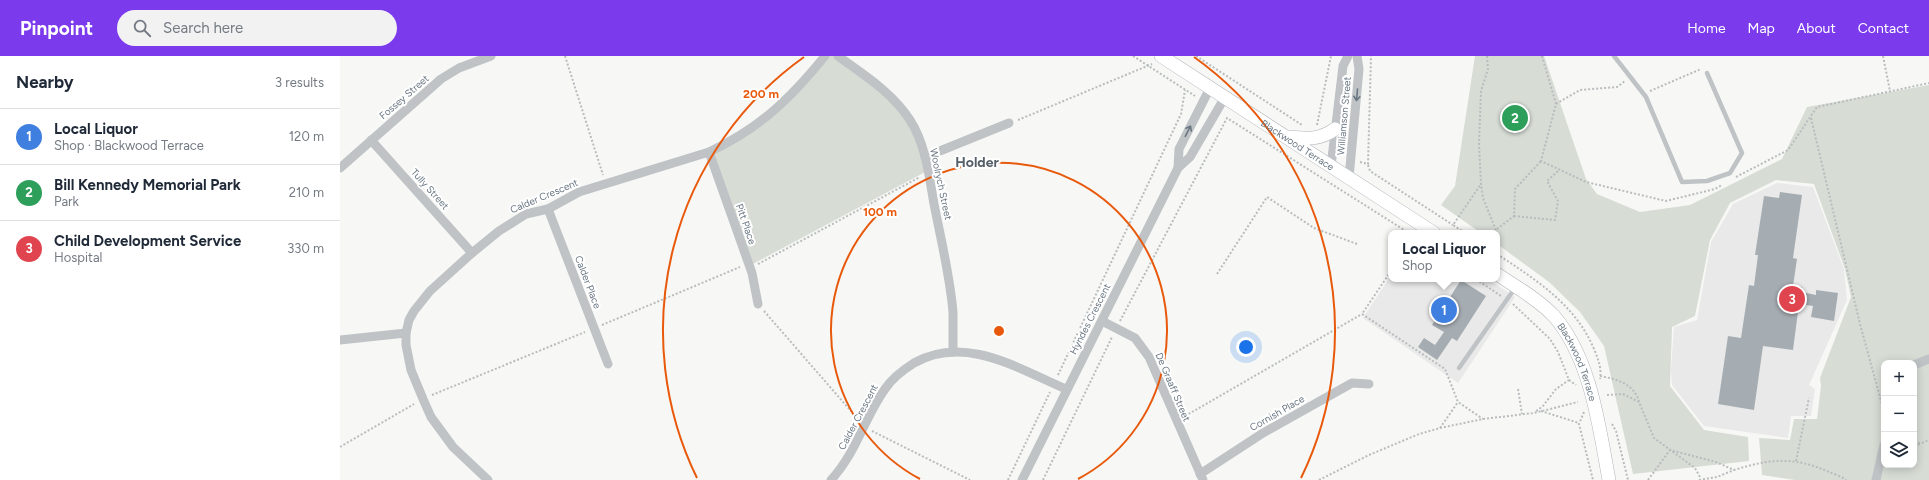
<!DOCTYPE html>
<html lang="en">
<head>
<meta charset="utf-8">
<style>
	body { margin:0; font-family:Figtree,sans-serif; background:#f2f2f3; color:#1f2937 }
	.controls { position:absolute; right:12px; bottom:12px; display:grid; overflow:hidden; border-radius:8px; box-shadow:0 2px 10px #0003 }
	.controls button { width:36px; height:36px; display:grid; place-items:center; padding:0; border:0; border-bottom:1px solid #e0e1e3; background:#fff; color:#1f2937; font:20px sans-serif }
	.you { position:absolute; left:906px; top:291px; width:14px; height:14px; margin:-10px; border:3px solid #fff; border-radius:50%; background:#1a73e8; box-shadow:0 0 0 6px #1a73e833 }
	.badge { display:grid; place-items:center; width:26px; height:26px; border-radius:50%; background:#7c3aed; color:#fff; font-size:13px; font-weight:700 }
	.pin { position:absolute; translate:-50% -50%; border:2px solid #fff; box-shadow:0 1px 4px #0006 }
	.popup { position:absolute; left:1048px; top:174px; width:112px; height:52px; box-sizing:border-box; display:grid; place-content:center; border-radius:8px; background:#fff; filter:drop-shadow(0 1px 3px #0005); font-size:13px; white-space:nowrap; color:#747a83 }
	.popup b { font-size:15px; color:#1f2937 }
	.popup::after { content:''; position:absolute; left:50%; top:100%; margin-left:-8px; border:8px solid transparent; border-top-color:#fff }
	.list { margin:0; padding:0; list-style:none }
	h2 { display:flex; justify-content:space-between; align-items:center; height:52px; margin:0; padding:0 16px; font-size:17px }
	h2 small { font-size:13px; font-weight:400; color:#747a83 }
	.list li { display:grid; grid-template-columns:26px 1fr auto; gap:12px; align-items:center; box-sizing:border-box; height:56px; padding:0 16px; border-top:1px solid #e0e1e3 }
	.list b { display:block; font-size:15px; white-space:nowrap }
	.list p { margin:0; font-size:13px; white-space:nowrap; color:#747a83 }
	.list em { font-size:13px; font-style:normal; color:#747a83 }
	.icon { flex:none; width:22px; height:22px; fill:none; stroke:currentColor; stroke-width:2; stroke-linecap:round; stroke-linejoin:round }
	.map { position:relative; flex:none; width:1589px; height:424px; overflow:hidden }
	header { display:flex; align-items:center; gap:24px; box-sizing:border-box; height:56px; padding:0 20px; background:#7c3aed; color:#fff }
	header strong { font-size:19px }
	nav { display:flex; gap:22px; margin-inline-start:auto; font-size:14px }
	.search { width:280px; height:36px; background:#f2f2f3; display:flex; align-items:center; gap:10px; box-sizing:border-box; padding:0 14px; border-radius:22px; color:#747a83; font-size:15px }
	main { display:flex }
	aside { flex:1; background:#fff }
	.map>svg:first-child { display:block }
	.built { fill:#e8e9e8 }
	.green { fill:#d7dcd5; fill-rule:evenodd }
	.building { fill:#a6adb2 }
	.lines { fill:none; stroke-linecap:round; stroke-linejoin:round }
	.secondary-casing { stroke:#b2b6bb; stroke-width:14 }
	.path { stroke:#b9bcbe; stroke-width:2; stroke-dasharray:2 2; stroke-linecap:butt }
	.lane { stroke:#bfc3c6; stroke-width:4.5 }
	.street { stroke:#bfc3c6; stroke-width:9 }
	.secondary { stroke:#fff; stroke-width:13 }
	.oneway { stroke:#6a7783 }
	.ring { fill:none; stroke:#e8590c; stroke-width:2 }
	.labels { text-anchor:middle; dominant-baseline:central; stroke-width:4; stroke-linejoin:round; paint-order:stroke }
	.street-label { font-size:10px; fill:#6a7783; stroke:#fff }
	.district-label { font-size:14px; font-weight:bold; fill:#576069; stroke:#fff }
	.centre { fill:#e8590c; stroke:#fff; stroke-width:2 }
	.ring-label { font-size:12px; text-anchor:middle; font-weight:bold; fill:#e8590c; stroke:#fff; stroke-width:4; stroke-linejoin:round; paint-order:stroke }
</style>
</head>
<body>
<header>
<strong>Pinpoint</strong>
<div class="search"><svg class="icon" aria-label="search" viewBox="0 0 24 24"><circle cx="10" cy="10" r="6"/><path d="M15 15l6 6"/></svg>Search here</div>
<nav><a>Home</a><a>Map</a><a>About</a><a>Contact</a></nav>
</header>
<main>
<aside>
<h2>Nearby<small>3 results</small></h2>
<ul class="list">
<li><span class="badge" style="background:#3f7fe0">1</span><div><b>Local Liquor</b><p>Shop · Blackwood Terrace</p></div><em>120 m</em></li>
<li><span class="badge" style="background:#2e9e5b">2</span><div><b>Bill Kennedy Memorial Park</b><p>Park</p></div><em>210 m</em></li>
<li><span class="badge" style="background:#e0444e">3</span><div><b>Child Development Service</b><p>Hospital</p></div><em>330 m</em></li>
</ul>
</aside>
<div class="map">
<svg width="1589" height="424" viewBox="0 0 1589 424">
	<rect width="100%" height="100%" fill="#f7f8f5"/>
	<g class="built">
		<polygon points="1437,127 1473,131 1504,213 1507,244 1469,329 1475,333 1471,360 1451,360 1448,382 1364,370 1332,329 1331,314 1334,271 1357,264 1371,186 1393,148"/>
		<polygon points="1051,219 1051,223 1148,223 1175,241 1118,327 1023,262"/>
	</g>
	<g class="green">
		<polygon points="487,0 496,0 566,51 589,114 411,209 373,98 434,57"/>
		<path d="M 1135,0 L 1204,0 L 1246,123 L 1257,138 L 1300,156 L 1350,149 L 1442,103 L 1467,51 L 1589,29 L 1589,424 L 1455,424 L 1422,419 L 1419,382 L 1450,384 L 1454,363 L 1477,363 L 1481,330 L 1480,322 L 1511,241 L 1505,213 L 1474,128 L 1436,124 L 1390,147 L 1370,184 L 1355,260 L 1332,271 L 1330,330 L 1364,374 L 1408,381 L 1409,405 L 1293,418 L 1264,290 L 1240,256 L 1209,226 L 1157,188 L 1157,177 L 1141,177 L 1101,149 L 1115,130 ZM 1544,307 L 1574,307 L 1574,409 L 1544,409 Z"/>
	</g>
	<g class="building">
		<polygon points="1440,136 1462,139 1453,202 1457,203 1453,230 1462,231 1462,236 1476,239 1476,234 1498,237 1494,265 1471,261 1473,250 1459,248 1453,294 1423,290 1414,354 1378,348 1388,280 1401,282 1409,229 1414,230 1418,199 1415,199 1424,140 1439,142"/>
		<polygon points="1121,224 1146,240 1117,285 1112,282 1097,304 1078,291 1084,282 1095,289 1104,276 1092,269"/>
	</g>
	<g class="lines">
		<defs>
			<g id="secondary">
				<path id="s1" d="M 821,0 L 1094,177"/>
				<path d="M 949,81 C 967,83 980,84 995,73"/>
				<path id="s2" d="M 1157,218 C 1176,231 1198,243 1214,260 C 1251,303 1259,370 1269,424"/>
			</g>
		</defs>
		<use href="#secondary" class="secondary-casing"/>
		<g class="path">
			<polyline points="225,0 263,119"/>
			<polyline points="793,0 855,40"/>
			<polyline points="856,0 962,69"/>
			<polyline points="1147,0 1148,13 1141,35 1139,88 1141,128 1143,142 1157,177"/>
			<polyline points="1202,0 1216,48 1201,105 1246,126 1326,145 1375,133 1382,129"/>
			<polyline points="1543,0 1550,35"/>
			<polyline points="1310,35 1361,13"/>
			<polyline points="1216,48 1240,34 1277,31 1285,25"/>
			<polyline points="1471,62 1520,268 1544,356"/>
			<polyline points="678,64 812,8"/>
			<polyline points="977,69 991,0"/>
			<polyline points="1020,106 1028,108 1031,0"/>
			<polyline points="1028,109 1030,115 1113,169"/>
			<polyline points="1396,121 1448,94 1477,51 1589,27"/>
			<polyline points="1174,160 1215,164 1218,145 1207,125 1219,114"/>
			<polyline points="1157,173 1174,160 1175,133 1201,105"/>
			<polyline points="1125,177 1113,169 1141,128"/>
			<polyline points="1157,177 1157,187"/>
			<path d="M 1157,198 C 1196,224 1235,248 1254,293 C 1258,303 1262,312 1260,323"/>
			<polyline points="418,208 580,121"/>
			<polyline points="1051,215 1022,258 1105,313 1118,346 1143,363"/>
			<polyline points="877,218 927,141 974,172 1017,188"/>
			<polyline points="1136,223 1161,240"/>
			<polyline points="1173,248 1210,283 1218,296 1229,324 1216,333 1203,350 1195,356"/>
			<polyline points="424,255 517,362"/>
			<polyline points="780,265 887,62 1069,177"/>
			<polyline points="262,269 400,211"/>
			<polyline points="718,319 841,58 845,34"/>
			<path d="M 1260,320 C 1276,323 1293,327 1299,345"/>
			<polyline points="1229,324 1236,329"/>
			<polyline points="1178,333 1182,358"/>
			<polyline points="92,339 245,276"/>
			<polyline points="1267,339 1283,338 1299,346 1314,382 1355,412 1360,421"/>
			<polyline points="1201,355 1239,367"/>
			<polyline points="1244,356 1239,368 1253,424"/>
			<polyline points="845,360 1022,258"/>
			<polyline points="1272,368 1276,375 1288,424"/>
			<polyline points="1100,372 1118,346"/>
			<polyline points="532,375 630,424"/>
			<polyline points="1574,387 1582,387 1589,384"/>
			<polyline points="1574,390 1580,388"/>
			<polyline points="0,391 74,348"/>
			<polyline points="1456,405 1469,342"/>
			<polyline points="668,424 710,336"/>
			<polyline points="703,424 772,281"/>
			<polyline points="979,424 1029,399 1079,378 1100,372 1143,363 1194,357 1238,346"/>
			<path d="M 1308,424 L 1330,394 L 1376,406 L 1394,414 C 1429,403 1454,400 1489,416 C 1494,418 1501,420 1506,424"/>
			<polyline points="1359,424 1377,421 1394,414"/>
		</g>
		<g class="lane">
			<polyline points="1274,0 1306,41 1342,126 1367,125 1390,117 1402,97 1367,17"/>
			<polyline points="1119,312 1175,232"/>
		</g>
		<g class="street">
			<path d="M 498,0 C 524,19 552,36 570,64 C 586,89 589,120 594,148 C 601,184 610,220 613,256 C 613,269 613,283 613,296"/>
			<polyline points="31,84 132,197"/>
			<polyline points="369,96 412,217 418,248"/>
			<polyline points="585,101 669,67"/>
			<polyline points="991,110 1003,10 1008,0"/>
			<polyline points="0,112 101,23 119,12 151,0"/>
			<polyline points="838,112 839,93 870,32"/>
			<polyline points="1009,122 1019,13 1017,0"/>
			<polyline points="208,153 268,308"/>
			<polyline points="762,265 795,282 809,301 863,424"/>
			<polyline points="0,284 66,277"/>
			<polyline points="1574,309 1589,303"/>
			<polyline points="860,418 923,377 1012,327 1029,328"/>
			<path d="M 148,424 L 113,391 L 91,361 L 83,343 L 71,314 L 66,289 L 66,277 L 69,264 L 74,255 L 90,235 L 132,197 L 159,175 L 186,158 L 208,153 L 239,136 L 369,96 C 420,72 450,43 485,0"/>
			<path d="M 491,424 C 517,396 524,362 545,333 C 552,322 563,314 574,307 C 625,278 679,313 726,333"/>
			<polyline points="682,424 838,112 850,101 885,41"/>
			<polyline points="1536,424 1544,389"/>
		</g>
		<use href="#secondary" class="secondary"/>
	</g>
	<defs><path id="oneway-shaft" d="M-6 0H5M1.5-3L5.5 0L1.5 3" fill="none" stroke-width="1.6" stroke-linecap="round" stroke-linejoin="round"/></defs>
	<g class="oneway">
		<use href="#oneway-shaft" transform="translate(1017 39) rotate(95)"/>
		<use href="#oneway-shaft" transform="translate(848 75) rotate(-63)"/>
	</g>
	<g class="ring">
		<path d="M580 423A168 168 0 1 1 738 423"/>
		<path d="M357 422A336 336 0 0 1 464 1M854 1A336 336 0 0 1 961 422"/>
	</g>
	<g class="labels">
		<g class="street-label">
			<text transform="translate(64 41) rotate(-41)">Fossey Street</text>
			<text transform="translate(1004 60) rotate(-85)">Williamson Street</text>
			<text stroke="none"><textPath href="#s1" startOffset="163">Blackwood Terrace</textPath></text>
			<text transform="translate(601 128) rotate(78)">Woolrych Street</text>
			<text transform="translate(90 133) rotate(48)">Tully Street</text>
			<text transform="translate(204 140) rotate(-23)">Calder Crescent</text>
			<text transform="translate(406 168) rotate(71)">Pitt Place</text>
			<text transform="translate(248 226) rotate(69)">Calder Place</text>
			<text transform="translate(750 263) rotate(-63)">Hyndes Crescent</text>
			<text stroke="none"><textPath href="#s2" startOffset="123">Blackwood Terrace</textPath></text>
			<text transform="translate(833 331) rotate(67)">De Graaff Street</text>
			<text transform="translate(937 357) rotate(-30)">Cornish Place</text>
			<text transform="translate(518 361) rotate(-62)">Calder Crescent</text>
		</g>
		<g class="district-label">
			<text x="637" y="106">Holder</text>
		</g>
	</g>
	<circle cx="659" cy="275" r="6" class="centre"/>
	<g class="ring-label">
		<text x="421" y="42">200 m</text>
		<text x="540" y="160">100 m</text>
	</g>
</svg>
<div class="controls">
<button>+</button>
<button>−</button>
<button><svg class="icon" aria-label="layers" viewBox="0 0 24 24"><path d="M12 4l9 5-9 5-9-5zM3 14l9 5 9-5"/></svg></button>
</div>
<div class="you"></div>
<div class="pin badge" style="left:1104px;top:254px;background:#3f7fe0">1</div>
<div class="popup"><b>Local Liquor</b>Shop</div>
<div class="pin badge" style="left:1175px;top:62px;background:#2e9e5b">2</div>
<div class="pin badge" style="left:1452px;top:243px;background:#e0444e">3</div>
</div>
</main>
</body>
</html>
